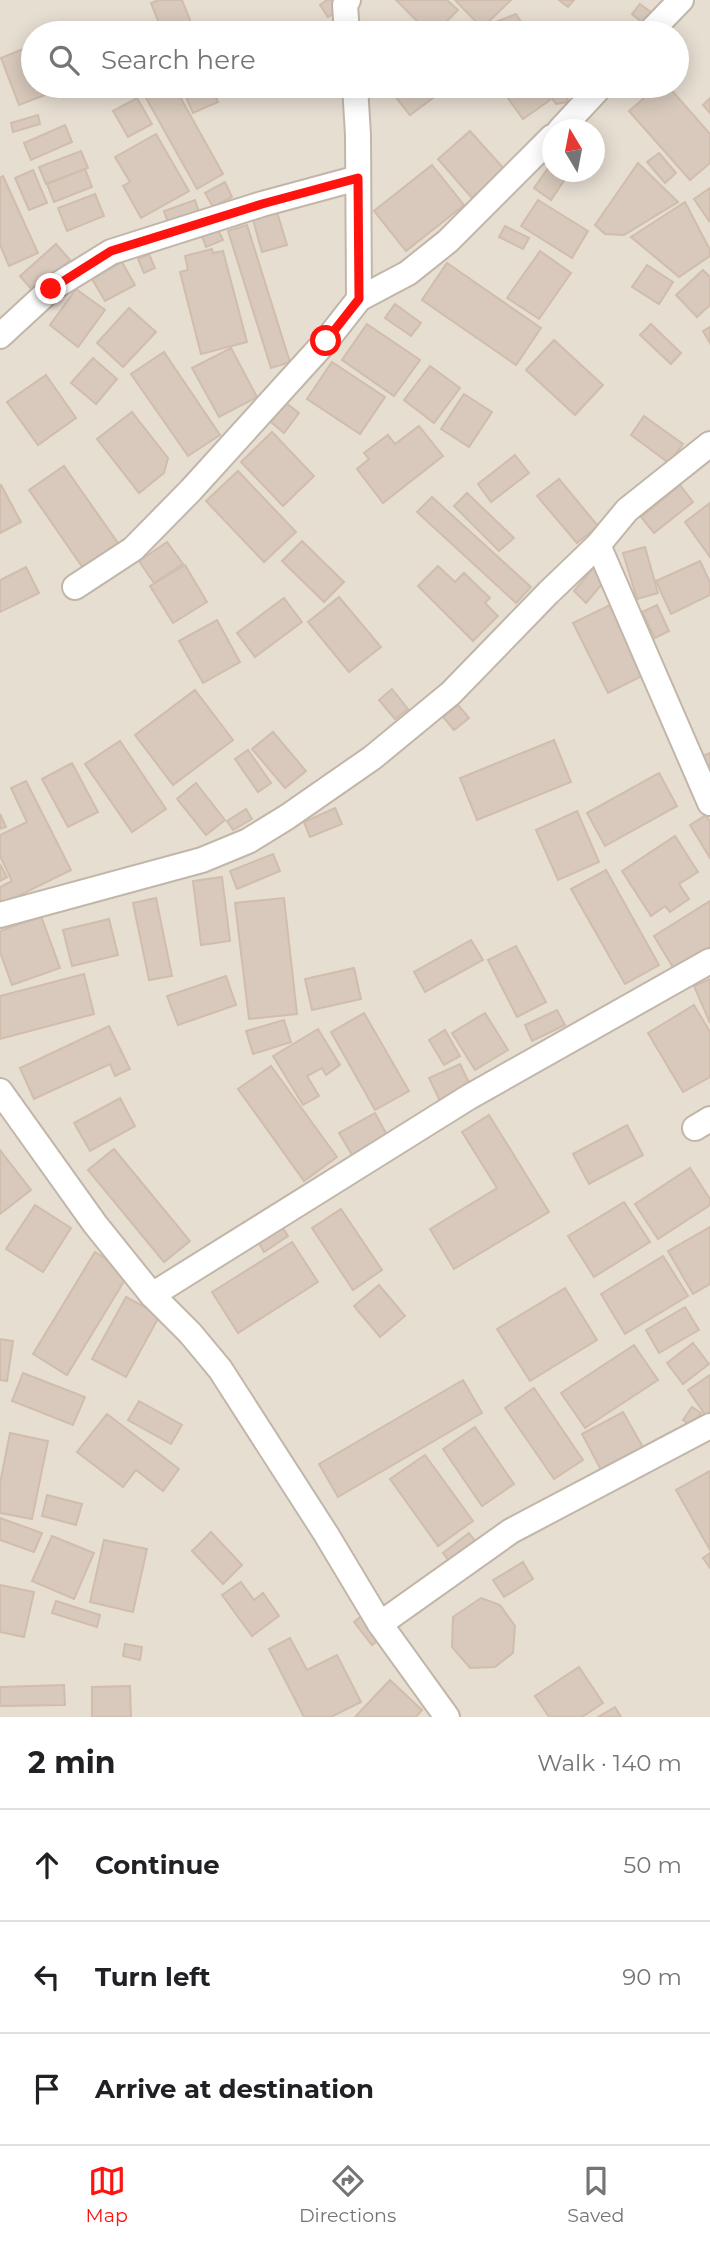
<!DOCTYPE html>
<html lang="en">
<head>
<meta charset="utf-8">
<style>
	body { margin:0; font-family:Montserrat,sans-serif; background:#f2f2f2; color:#202124 }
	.compass { position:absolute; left:542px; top:119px; width:63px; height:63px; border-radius:50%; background:#fff; box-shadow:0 4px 18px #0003; rotate:350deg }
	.stop { position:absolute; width:21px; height:21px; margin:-16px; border:5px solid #ff130f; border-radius:50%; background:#fff }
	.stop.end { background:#ff130f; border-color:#fff; box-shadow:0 2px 7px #0008 }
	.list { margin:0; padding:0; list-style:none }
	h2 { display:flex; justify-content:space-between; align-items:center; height:91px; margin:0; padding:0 28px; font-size:30px }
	h2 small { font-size:23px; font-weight:400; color:#757577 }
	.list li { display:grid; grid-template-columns:46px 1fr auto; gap:21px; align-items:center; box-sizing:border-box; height:112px; padding:0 28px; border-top:2px solid #e0e0e0 }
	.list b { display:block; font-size:26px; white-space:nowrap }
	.list em { font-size:23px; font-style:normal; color:#757577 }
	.icon { flex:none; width:38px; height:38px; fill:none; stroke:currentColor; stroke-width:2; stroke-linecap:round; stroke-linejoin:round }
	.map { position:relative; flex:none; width:710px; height:1717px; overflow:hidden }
	.search { position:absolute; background:#fff; box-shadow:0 4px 18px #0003; left:21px; right:21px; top:21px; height:77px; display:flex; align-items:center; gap:18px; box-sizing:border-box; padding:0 24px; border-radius:38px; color:#757577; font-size:26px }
	.sheet { height:427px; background:#fff }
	nav { display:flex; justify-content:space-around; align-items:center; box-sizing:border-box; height:98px; border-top:2px solid #e0e0e0; background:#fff; font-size:19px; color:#757577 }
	nav a { display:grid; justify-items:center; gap:4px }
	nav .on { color:#ff130f }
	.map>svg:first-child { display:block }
	.residential { fill:#e7ded2; fill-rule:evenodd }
	.building { fill:#d8c9bc; stroke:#d0bdac; stroke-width:2 }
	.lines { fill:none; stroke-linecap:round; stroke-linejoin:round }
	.street-casing { stroke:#c2b6a9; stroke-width:28 }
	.street { stroke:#fff; stroke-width:24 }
	.route { stroke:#ff130f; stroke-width:9 }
</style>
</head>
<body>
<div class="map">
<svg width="710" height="1717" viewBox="0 0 710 1717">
	<rect width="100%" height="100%" fill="#f3ece4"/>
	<path class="residential" d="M 0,0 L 710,0 L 710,1717 L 0,1717 ZM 33,33 L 677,33 L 677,86 L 33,86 ZM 552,130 L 594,130 L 594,172 L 552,172 Z"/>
	<g class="building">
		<polygon points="159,0 182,0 195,33 163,33 151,3"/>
		<polygon points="327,0 349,0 350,2 328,17 320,5"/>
		<polygon points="396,0 447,0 458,10 435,33 429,33"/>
		<polygon points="455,0 511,0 482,28"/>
		<polygon points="559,0 574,0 568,7"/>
		<polygon points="640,4 652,13 643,23 632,14"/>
		<polygon points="516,14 528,33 506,33 498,21"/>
		<polygon points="468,23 476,33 456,33 456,32"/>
		<polygon points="33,45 33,86 50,86 53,92 19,105 1,58"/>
		<polygon points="168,86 174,86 223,174 197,189 146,98"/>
		<polygon points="181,86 211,86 218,102 193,113"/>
		<polygon points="387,86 449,86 410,115"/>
		<polygon points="499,86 540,86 550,100 523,119"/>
		<polygon points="543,86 559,86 569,102 556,104"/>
		<polygon points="658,86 668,86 710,134 710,163 690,180 629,111"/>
		<polygon points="137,98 152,124 128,137 113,111"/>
		<polygon points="710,98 710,113 703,105"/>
		<polygon points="38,115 40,124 13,132 11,123"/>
		<polygon points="65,125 72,142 31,160 24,143"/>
		<polygon points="470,131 505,170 472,198 438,159"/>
		<polygon points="156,134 189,191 141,218 123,186 130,182 115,157"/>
		<polygon points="81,151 88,168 46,184 39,167"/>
		<polygon points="659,153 676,173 665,183 647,162"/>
		<polygon points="638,163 678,202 624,235 605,234 595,225"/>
		<polygon points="432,165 464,205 406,251 374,211"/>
		<polygon points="549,167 565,179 551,200 534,188"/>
		<polygon points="85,169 92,187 54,202 47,184"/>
		<polygon points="33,170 47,203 29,210 15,178"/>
		<polygon points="3,176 38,253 9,266 0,245 0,178"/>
		<polygon points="225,182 232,197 213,207 205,193"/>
		<polygon points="710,188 710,220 709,221 694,199"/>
		<polygon points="95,194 104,216 67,231 58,208"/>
		<polygon points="195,200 199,212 168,223 164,211"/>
		<polygon points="538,200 588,231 572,258 521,226"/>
		<polygon points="685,202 710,250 710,256 679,277 631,237"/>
		<polygon points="277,212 287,245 262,252 253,220"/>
		<polygon points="247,225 290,362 271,368 228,231"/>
		<polygon points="505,226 529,238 523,249 499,237"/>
		<polygon points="218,230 223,240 206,247 202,236"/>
		<polygon points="56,244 70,260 34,292 20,276"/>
		<polygon points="212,249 213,253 223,251 247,342 201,354 180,272 188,270 185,256"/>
		<polygon points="540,251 571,273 539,319 507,298"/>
		<polygon points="149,254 155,268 144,273 138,259"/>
		<polygon points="122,262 135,285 105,301 92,279"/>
		<polygon points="447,263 541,328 516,365 422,300"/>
		<polygon points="647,265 673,282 659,304 632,287"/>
		<polygon points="703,270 710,277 710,305 697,317 676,295"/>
		<polygon points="76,289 105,310 78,347 50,325"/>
		<polygon points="395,304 421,323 411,336 385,318"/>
		<polygon points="129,308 156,332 123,367 97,343"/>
		<polygon points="367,324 420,360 394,396 342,360"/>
		<polygon points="651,324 681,353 671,364 640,335"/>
		<polygon points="710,327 710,343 703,331"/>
		<polygon points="554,340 603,385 575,415 526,370"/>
		<polygon points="231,348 257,397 219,417 192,368"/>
		<polygon points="164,352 220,435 188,456 131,374"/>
		<polygon points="93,358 117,379 96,404 71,383"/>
		<polygon points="332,362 385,397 360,434 307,399"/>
		<polygon points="430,366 460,388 434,423 404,400"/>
		<polygon points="46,375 76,418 38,445 7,402"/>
		<polygon points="464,394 492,412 469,447 441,429"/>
		<polygon points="286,403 299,413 284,433 271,422"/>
		<polygon points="132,412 168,458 164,473 139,493 97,439"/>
		<polygon points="644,416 683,444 669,463 631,435"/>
		<polygon points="419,426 443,456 383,503 357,469 369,459 364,453 388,435 395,444"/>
		<polygon points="272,432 314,476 283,506 241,462"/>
		<polygon points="515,455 529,473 491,502 478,484"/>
		<polygon points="64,466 118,543 83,568 29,490"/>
		<polygon points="238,471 296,532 264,562 206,501"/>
		<polygon points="559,479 598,526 577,543 537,496"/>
		<polygon points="1,485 21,522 0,533 0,486"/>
		<polygon points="680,485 693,502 654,533 641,517"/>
		<polygon points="467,493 514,538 499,551 454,506"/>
		<polygon points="432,497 531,587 516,603 417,512"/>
		<polygon points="710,503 710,557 685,522"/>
		<polygon points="302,541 344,582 324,602 282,561"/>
		<polygon points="167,542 183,564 154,583 139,561"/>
		<polygon points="645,547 658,593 637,599 623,553"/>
		<polygon points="700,561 710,582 710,595 671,614 656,581"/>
		<polygon points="185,565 207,602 173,623 150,586"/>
		<polygon points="438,566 455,582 464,573 490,598 485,603 498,616 473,641 418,586"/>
		<polygon points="26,567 39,593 0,612 0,580"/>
		<polygon points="594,567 607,578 586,603 574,591"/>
		<polygon points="339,597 381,647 349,672 308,622"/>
		<polygon points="284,598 302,622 255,657 237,633"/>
		<polygon points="612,604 646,674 608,693 573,623"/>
		<polygon points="657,605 669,631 655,638 642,612"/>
		<polygon points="217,620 240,662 203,683 179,641"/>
		<polygon points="392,689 408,709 395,719 379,700"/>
		<polygon points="195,690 233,740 173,785 135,735"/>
		<polygon points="458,705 469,718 454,730 443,717"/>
		<polygon points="273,732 306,771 285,788 252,749"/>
		<polygon points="554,740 571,782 477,820 460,778"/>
		<polygon points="120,741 166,809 132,832 85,764"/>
		<polygon points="248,750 271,783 258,792 235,759"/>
		<polygon points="710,753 710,772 702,756"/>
		<polygon points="72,763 98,812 68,827 42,779"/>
		<polygon points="659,773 677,806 605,846 587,813"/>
		<polygon points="26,781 71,870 0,905 0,887 12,881 0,856 0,835 27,822 11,788"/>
		<polygon points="196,783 225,820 206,835 177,799"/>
		<polygon points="335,808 342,824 310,837 304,822"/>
		<polygon points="246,809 252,819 233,830 227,821"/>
		<polygon points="577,811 599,862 558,880 536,830"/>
		<polygon points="0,814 6,827 0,829"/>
		<polygon points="706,815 710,822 710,858 690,825"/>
		<polygon points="675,836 698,872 679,884 689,899 670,912 665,906 651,916 622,871"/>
		<polygon points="273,854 280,871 237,889 230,871"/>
		<polygon points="0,864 7,877 0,881"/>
		<polygon points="606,870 659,965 625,984 571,889"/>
		<polygon points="222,877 230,941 201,945 193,881"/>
		<polygon points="156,898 172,976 149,980 133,903"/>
		<polygon points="284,898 297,1014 249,1019 235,903"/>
		<polygon points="710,901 710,947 674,969 654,936"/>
		<polygon points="41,916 60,968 12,985 0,952 0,931"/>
		<polygon points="109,919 118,955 72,966 63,930"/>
		<polygon points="471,940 483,960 425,992 414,972"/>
		<polygon points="516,946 546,1002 517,1017 488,960"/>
		<polygon points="354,968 361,999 312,1010 305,979"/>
		<polygon points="84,974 94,1014 0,1039 0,996"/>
		<polygon points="226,976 236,1005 178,1025 167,996"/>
		<polygon points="710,979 710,1023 694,986"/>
		<polygon points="694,1005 710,1032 710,1077 683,1092 648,1033"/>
		<polygon points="557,1010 565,1025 532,1041 525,1025"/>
		<polygon points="364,1013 409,1091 375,1110 331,1032"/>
		<polygon points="485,1013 508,1050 475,1070 452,1033"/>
		<polygon points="284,1020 291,1042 253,1054 246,1031"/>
		<polygon points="109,1026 130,1069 115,1076 110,1064 34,1099 20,1068"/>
		<polygon points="318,1029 340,1065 326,1075 322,1068 307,1076 319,1096 303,1105 273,1056"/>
		<polygon points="445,1030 460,1056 444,1065 429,1040"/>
		<polygon points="460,1064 471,1087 440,1101 429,1078"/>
		<polygon points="271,1066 337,1157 304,1181 238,1089"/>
		<polygon points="120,1098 135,1126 90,1151 74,1123"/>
		<polygon points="375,1113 387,1135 352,1155 339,1133"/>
		<polygon points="489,1115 549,1212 454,1269 430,1229 497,1188 462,1132"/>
		<polygon points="627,1125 643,1155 589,1184 573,1154"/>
		<polygon points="114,1149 190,1241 164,1262 88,1170"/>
		<polygon points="0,1150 31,1190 0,1214"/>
		<polygon points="690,1168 710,1199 710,1205 658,1239 635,1204"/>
		<polygon points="624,1202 650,1242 594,1277 568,1236"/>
		<polygon points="35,1205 71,1228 43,1272 6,1249"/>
		<polygon points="341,1209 382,1270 353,1290 312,1228"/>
		<polygon points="281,1225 288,1236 264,1252 257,1240"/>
		<polygon points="710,1227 710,1284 693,1294 668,1251"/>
		<polygon points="292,1242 318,1282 238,1333 212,1292"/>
		<polygon points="95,1252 129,1273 67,1375 33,1354"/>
		<polygon points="663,1256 688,1296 625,1334 601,1294"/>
		<polygon points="379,1285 405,1316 380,1337 354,1306"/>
		<polygon points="565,1288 597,1340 530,1381 497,1329"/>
		<polygon points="126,1297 160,1315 126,1377 92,1359"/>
		<polygon points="685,1307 699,1330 659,1353 646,1330"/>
		<polygon points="0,1339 13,1341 7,1381 0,1380"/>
		<polygon points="693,1343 709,1364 683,1384 667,1363"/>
		<polygon points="634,1345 658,1380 585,1428 561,1393"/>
		<polygon points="23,1373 85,1397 73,1425 12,1401"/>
		<polygon points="710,1375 710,1414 706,1416 688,1390"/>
		<polygon points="463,1380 482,1413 338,1497 319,1464"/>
		<polygon points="534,1388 583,1460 554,1479 505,1408"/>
		<polygon points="139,1401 182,1425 171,1444 128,1420"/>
		<polygon points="692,1407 701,1413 692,1426 683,1420"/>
		<polygon points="623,1412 644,1449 602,1472 582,1434"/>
		<polygon points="107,1414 179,1469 163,1491 136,1470 123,1487 77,1452"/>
		<polygon points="475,1427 514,1484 482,1506 443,1449"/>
		<polygon points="10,1433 48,1441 32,1519 0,1513 0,1483"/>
		<polygon points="425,1455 473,1521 438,1546 390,1479"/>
		<polygon points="710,1471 710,1550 676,1490"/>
		<polygon points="47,1495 82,1504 76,1525 42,1516"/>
		<polygon points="0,1518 42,1533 34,1552 0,1540"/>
		<polygon points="211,1532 242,1565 223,1584 192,1551"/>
		<polygon points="469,1533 479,1546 453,1566 443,1553"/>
		<polygon points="52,1536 94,1553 74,1599 32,1581"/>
		<polygon points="104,1540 147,1549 133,1612 90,1602"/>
		<polygon points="710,1553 710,1568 703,1558"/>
		<polygon points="523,1562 533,1579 504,1597 493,1580"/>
		<polygon points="241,1582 254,1600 263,1593 279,1616 252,1636 222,1595"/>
		<polygon points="0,1585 34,1592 24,1637 0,1632"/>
		<polygon points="481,1598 500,1605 515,1626 513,1653 495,1667 470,1668 452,1647 453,1617"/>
		<polygon points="56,1601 100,1615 97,1627 52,1613"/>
		<polygon points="374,1606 392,1629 372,1645 354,1622"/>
		<polygon points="290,1638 307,1670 337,1655 361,1702 331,1717 304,1717 269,1649"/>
		<polygon points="125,1644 142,1647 140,1660 123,1656"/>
		<polygon points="579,1667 603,1703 582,1717 549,1717 535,1696"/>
		<polygon points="390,1680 422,1710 416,1717 355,1717"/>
		<polygon points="64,1685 65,1705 0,1706 0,1687"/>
		<polygon points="130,1686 131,1717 92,1717 92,1687"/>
		<polygon points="615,1707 621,1717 598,1717"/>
	</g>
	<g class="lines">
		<defs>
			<g id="street">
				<polyline points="347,33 345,5 348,0"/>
				<polyline points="649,33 681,0"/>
				<polyline points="355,86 358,135 359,299"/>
				<polyline points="560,130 601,86"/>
				<polyline points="0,336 51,289 111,252 262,204 358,178"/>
				<polyline points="598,545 710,803"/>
				<polyline points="75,587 133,549 191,490 326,341 359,299 408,273 448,241 552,137"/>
				<polyline points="0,915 202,860 248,841 287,817 372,758 451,693 548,593 598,545 627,510 710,444"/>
				<polyline points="0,1091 95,1224 152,1295 190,1333 220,1369 326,1534 380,1624 447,1717"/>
				<polyline points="695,1128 710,1119"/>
				<polyline points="152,1295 469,1097 710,961"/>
				<polyline points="380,1624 511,1531 710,1426"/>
			</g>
		</defs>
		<use href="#street" class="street-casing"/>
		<use href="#street" class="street"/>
	</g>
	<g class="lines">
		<polyline class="route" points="51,289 111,251 262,204 358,178 359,299 326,341"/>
	</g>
</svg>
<svg class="compass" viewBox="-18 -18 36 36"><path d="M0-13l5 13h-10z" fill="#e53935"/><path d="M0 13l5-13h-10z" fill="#757577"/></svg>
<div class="stop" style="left:326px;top:341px"></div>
<div class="stop end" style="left:51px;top:289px"></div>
<div class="search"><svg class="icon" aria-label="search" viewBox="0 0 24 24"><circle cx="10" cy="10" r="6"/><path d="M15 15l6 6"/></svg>Search here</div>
</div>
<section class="sheet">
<h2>2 min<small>Walk · 140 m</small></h2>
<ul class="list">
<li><svg class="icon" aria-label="ahead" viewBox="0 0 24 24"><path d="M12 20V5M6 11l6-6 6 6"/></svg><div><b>Continue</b></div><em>50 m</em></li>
<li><svg class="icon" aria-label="left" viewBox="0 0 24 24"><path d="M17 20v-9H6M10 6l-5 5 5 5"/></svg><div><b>Turn left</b></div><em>90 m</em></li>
<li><svg class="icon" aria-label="arrive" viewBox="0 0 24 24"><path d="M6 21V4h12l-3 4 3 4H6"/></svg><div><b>Arrive at destination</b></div></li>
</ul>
</section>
<nav>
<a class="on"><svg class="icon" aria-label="map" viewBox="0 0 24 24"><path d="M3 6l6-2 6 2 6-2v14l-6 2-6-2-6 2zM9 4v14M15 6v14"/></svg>Map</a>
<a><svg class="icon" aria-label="directions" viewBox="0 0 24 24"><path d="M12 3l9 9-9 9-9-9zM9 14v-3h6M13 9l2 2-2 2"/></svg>Directions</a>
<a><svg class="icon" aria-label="saved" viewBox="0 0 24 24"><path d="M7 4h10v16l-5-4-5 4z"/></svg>Saved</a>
</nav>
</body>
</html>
